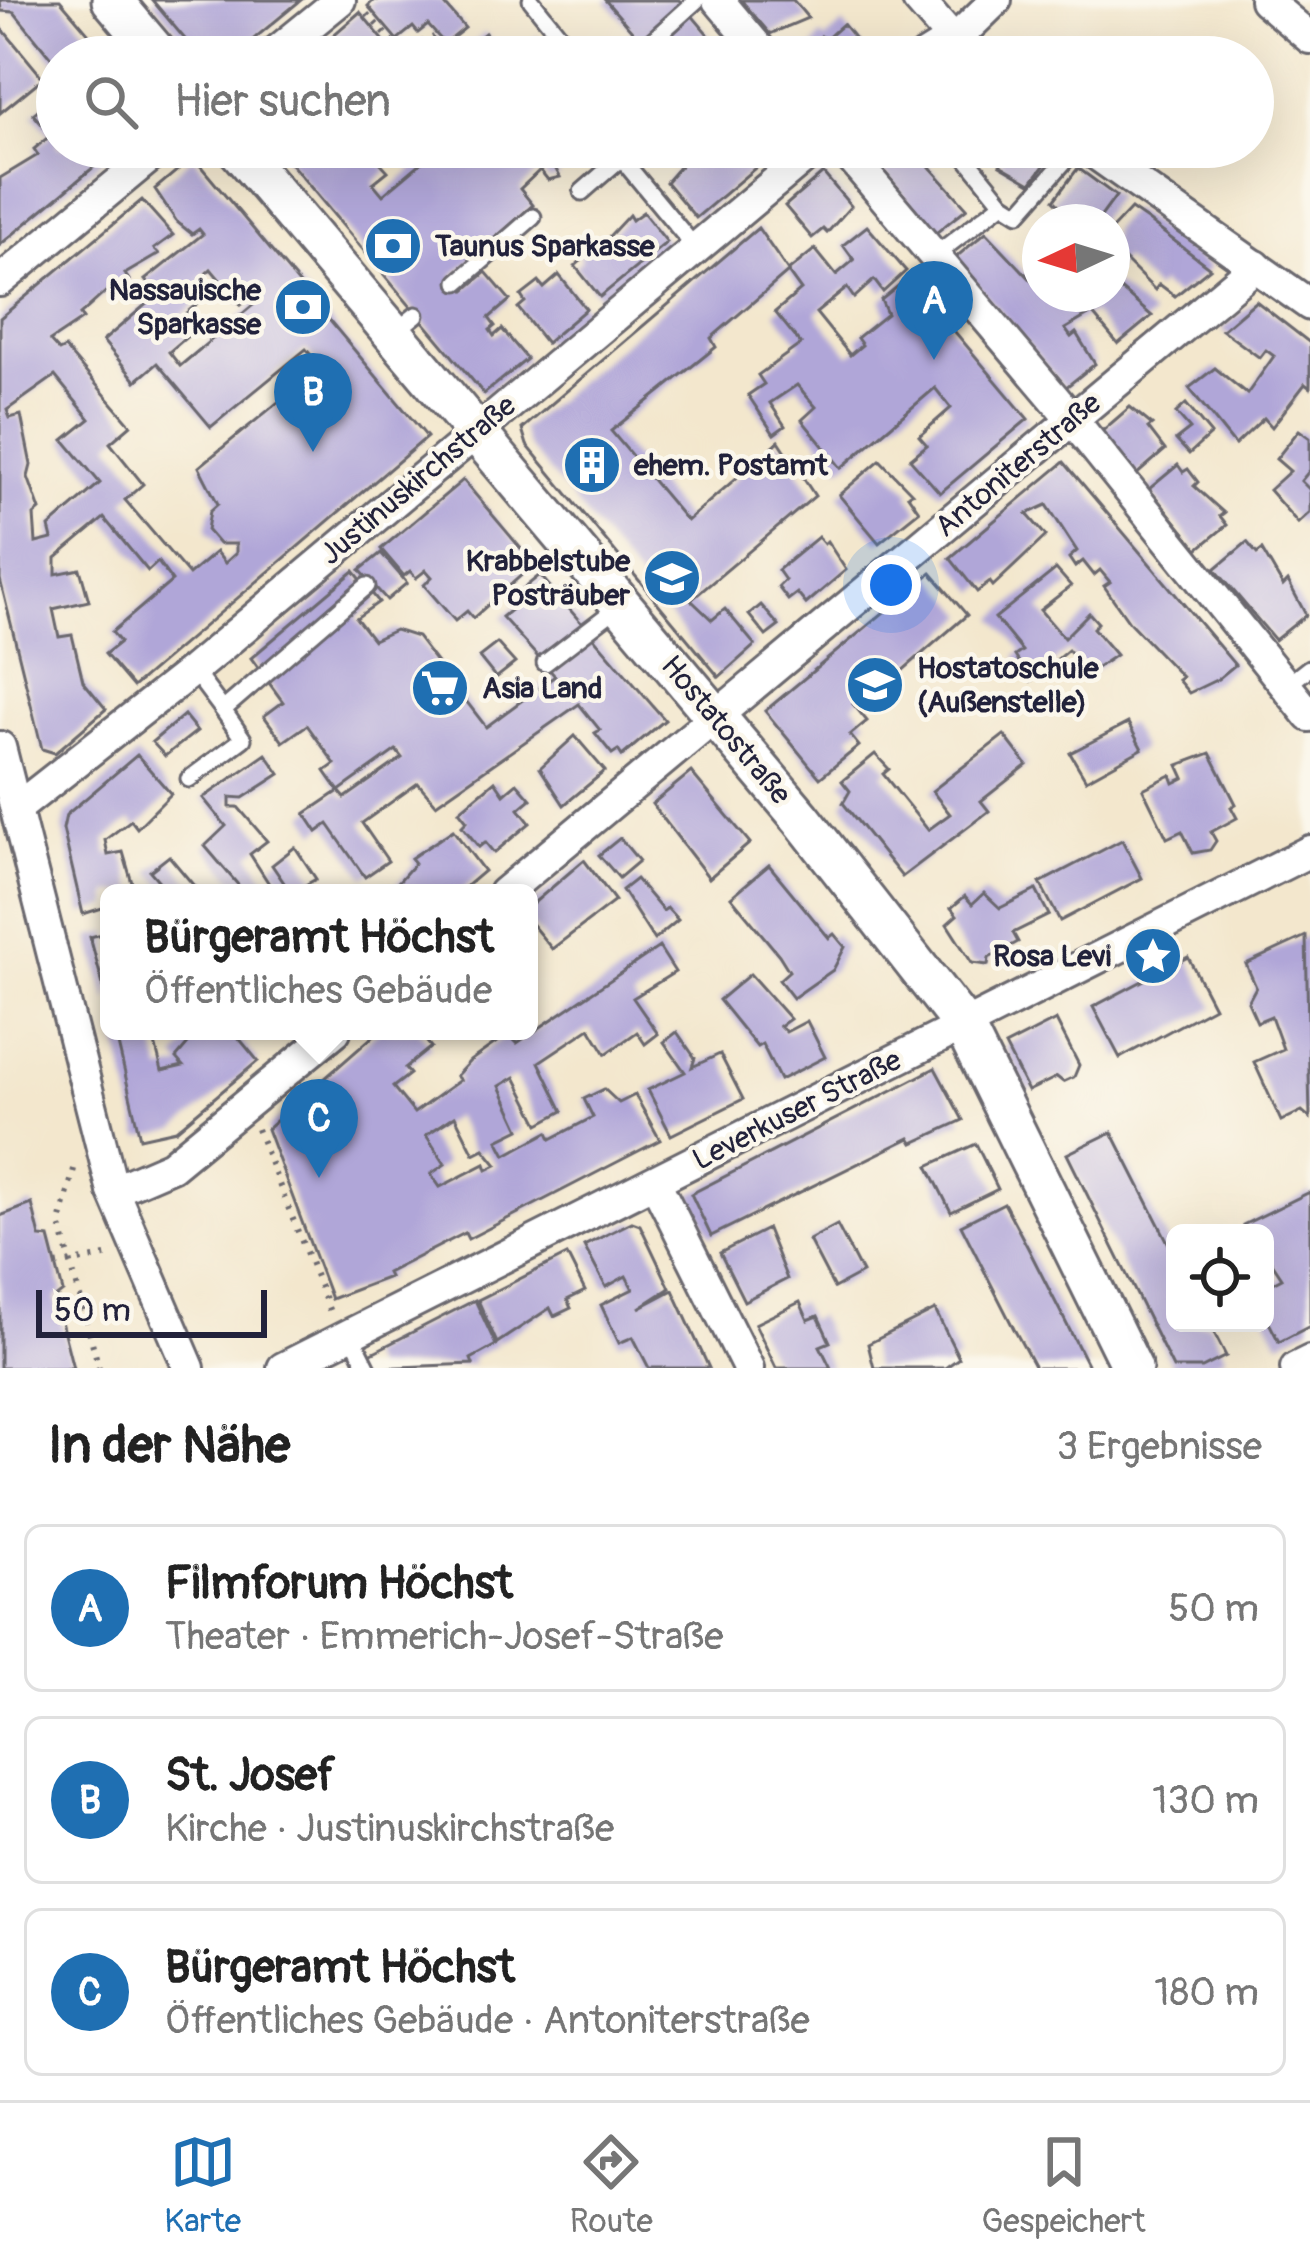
<!DOCTYPE html>
<html lang="de">
<head>
<meta charset="utf-8">
<style>
	body { margin:0; font-family:Pangolin,sans-serif; background:#f2f2f2; color:#222 }
	.controls { position:absolute; right:36px; bottom:36px; display:grid; overflow:hidden; border-radius:18px; box-shadow:0 12px 48px #0002 }
	.controls button { width:108px; height:108px; display:grid; place-items:center; padding:0; border:0; border-bottom:3px solid #e0e0e0; background:#fff; color:#222; font:60px sans-serif }
	.compass { position:absolute; left:1022px; top:204px; width:108px; height:108px; border-radius:50%; background:#fff; box-shadow:0 12px 48px #0002; rotate:266deg }
	.scale { position:absolute; left:36px; bottom:30px; width:231px; box-sizing:border-box; padding-left:12px; border:6px solid #22223b; border-top:0; font-size:33px; line-height:42px; white-space:nowrap; color:#22223b; -webkit-text-stroke:9px #fbf7ec; paint-order:stroke }
	.you { position:absolute; left:891px; top:585px; width:42px; height:42px; margin:-30px; border:9px solid #fff; border-radius:50%; background:#1a73e8; box-shadow:0 0 0 18px #1a73e833 }
	.badge { display:grid; place-items:center; width:78px; height:78px; border-radius:50%; background:#1f6fb2; color:#fff; font-size:39px; font-weight:700 }
	.pin { position:absolute; translate:-50% -99px; filter:drop-shadow(0 3px 6px #0008) }
	.pin::after { content:''; position:absolute; top:63px; width:42px; height:36px; background:inherit; clip-path:polygon(0 0,100% 0,50% 100%) }
	.popup { position:absolute; left:100px; top:884px; width:438px; height:156px; box-sizing:border-box; display:grid; place-content:center; border-radius:18px; background:#fff; filter:drop-shadow(0 3px 9px #0005); font-size:39px; white-space:nowrap; color:#767676 }
	.popup b { font-size:45px; color:#222 }
	.popup::after { content:''; position:absolute; left:50%; top:100%; margin-left:-24px; border:24px solid transparent; border-top-color:#fff }
	.list { margin:0; padding:0; list-style:none }
	h2 { display:flex; justify-content:space-between; align-items:center; height:156px; margin:0; padding:0 48px; font-size:51px }
	h2 small { font-size:39px; font-weight:400; color:#767676 }
	.list li { display:grid; grid-template-columns:78px 1fr auto; gap:36px; align-items:center; box-sizing:border-box; height:168px; margin:0 24px 24px; padding:0 24px; border:3px solid #e0e0e0; border-radius:18px }
	.list b { display:block; font-size:45px; white-space:nowrap }
	.list p { margin:0; font-size:39px; white-space:nowrap; color:#767676 }
	.list em { font-size:39px; font-style:normal; color:#767676 }
	.icon { flex:none; width:66px; height:66px; fill:none; stroke:currentColor; stroke-width:2; stroke-linecap:round; stroke-linejoin:round }
	.map { position:relative; flex:none; width:1310px; height:1368px; overflow:hidden }
	.search { position:absolute; background:#fff; box-shadow:0 12px 48px #0002; left:36px; right:36px; top:36px; height:132px; display:flex; align-items:center; gap:30px; box-sizing:border-box; padding:0 42px; border-radius:66px; color:#767676; font-size:45px }
	.sheet { height:732px; background:#fff }
	nav { display:flex; justify-content:space-around; align-items:center; box-sizing:border-box; height:168px; border-top:3px solid #e0e0e0; background:#fff; font-size:33px; color:#767676 }
	nav a { display:grid; justify-items:center; gap:6px }
	nav .on { color:#1f6fb2 }
	.map>svg:first-child { display:block }
	.building { fill:#b0a6d8; fill-rule:evenodd }
	.lines { fill:none; stroke-linecap:round; stroke-linejoin:round }
	.service-casing { stroke:#6b676e; stroke-width:21 }
	.minor-casing { stroke:#6b676e; stroke-width:36 }
	.tertiary-casing { stroke:#6b676e; stroke-width:45 }
	.path { stroke:#6b676e; stroke-width:6; stroke-dasharray:3 9; stroke-linecap:butt }
	.service { stroke:#fff; stroke-width:15 }
	.minor { stroke:#fff; stroke-width:30 }
	.tertiary { stroke:#fff; stroke-width:39 }
	.labels { text-anchor:middle; dominant-baseline:central; stroke-width:9; stroke-linejoin:round; paint-order:stroke }
	.poi-label { font-size:30px; font-weight:bold; fill:#22223b; stroke:#fbf7ec; text-anchor:start }
	.street-label { font-size:30px; fill:#22223b; stroke:#fbf7ec }
</style>
</head>
<body>
<div class="map">
<svg width="1310" height="1368" viewBox="0 0 1310 1368">
	<rect width="100%" height="100%" fill="#fbf7ec"/>
	<filter id="ink" filterUnits="userSpaceOnUse"><feTurbulence type="fractalNoise" baseFrequency=".00833" numOctaves="2"/><feDisplacementMap in="SourceGraphic" scale="24" xChannelSelector="R" yChannelSelector="G"/><feConvolveMatrix kernelMatrix="1 2 1 2 8 2 1 2 1" color-interpolation-filters="sRGB"/></filter>
	<filter id="wash" filterUnits="userSpaceOnUse"><feTurbulence type="fractalNoise" baseFrequency=".004" numOctaves="4" result="noise"/><feDisplacementMap in="SourceGraphic" scale="48" xChannelSelector="R" yChannelSelector="G"/><feGaussianBlur stdDeviation="2.7" result="paint"/><feColorMatrix in="noise" values="0 0 0 0 0 0 0 0 0 0 0 0 0 0 0 0 0 1.4 0 .05"/><feComposite in="paint" operator="in"/></filter>
	<g filter="url(#wash)">
		<rect width="100%" height="100%" fill="#f3e7cd"/>
		<g id="blocks">
			<g class="building">
				<polygon points="0,0 60,0 107,55 57,57 57,65 14,12 1,11"/>
				<polygon points="152,0 301,0 232,57 200,57"/>
				<polygon points="374,0 441,0 465,28 445,44 428,25 418,33 413,27 397,40 368,6"/>
				<polygon points="605,0 679,0 717,45 703,57 654,57 633,42 633,32"/>
				<polygon points="741,0 793,0 808,18 770,34"/>
				<polygon points="360,12 390,48 379,57 346,53 331,37"/>
				<polygon points="843,24 870,57 805,57 821,36 825,40"/>
				<polygon points="0,26 43,78 0,113"/>
				<polygon points="485,33 504,57 456,57"/>
				<polygon points="537,36 555,57 512,57"/>
				<polygon points="57,95 57,147 118,147 0,245 0,178 38,155 34,149 51,135 33,114"/>
				<polygon points="277,147 389,147 376,158 388,171 373,183 383,195 440,147 562,147 550,158 560,177 548,180 540,170 520,189 533,205 452,276 465,290 486,272 510,300 489,318 495,326 490,330 494,336 502,329 527,359 484,394"/>
				<polygon points="713,147 780,147 696,218 666,182 688,157 691,161"/>
				<polygon points="863,147 912,147 967,208 936,233"/>
				<polygon points="998,147 1052,147 1056,150 1031,183 1000,165 1003,161 993,154"/>
				<path d="M 193,157 L 427,437 L 133,687 L 105,654 L 120,642 L 112,632 L 172,581 L 158,562 L 148,571 L 104,518 L 56,558 L 56,574 L 80,569 L 89,601 L 53,609 L 59,637 L 72,635 L 83,681 L 106,709 L 55,753 L 42,749 L 0,579 L 0,318 L 142,200 L 173,235 L 154,249 L 159,254 L 125,274 L 129,280 L 114,292 L 111,287 L 80,315 L 83,319 L 50,341 L 59,351 L 65,348 L 131,425 L 110,443 L 143,484 L 125,500 L 189,575 L 216,552 L 225,563 L 236,553 L 236,544 L 219,544 L 207,530 L 210,511 L 218,504 L 199,467 L 321,367 L 306,349 L 211,427 L 157,363 L 136,381 L 103,341 L 157,295 L 145,280 L 203,234 L 199,229 L 192,234 L 177,222 L 155,189 ZM 211,269 L 241,305 L 248,299 L 253,305 L 180,366 L 169,352 L 190,334 L 178,320 L 211,292 L 200,279 ZM 55,376 L 90,419 L 64,440 L 100,483 L 49,527 L 52,539 L 36,543 L 34,515 L 40,510 L 28,477 L 31,465 L 21,415 L 10,418 L 7,410 Z"/>
				<polygon points="1078,168 1116,196 1097,222 1076,222 1054,200"/>
				<polygon points="823,173 851,206 827,233 823,229 812,238 785,206"/>
				<polygon points="1131,209 1147,220 1210,268 1175,296 1159,284 1155,290 1123,258 1112,274 1112,229"/>
				<polygon points="643,212 667,242 600,297 575,266 582,260 579,256 595,243 599,247 629,215 632,220"/>
				<polygon points="867,226 906,271 883,292 874,280 854,298 847,288 816,313 850,355 862,345 857,338 887,314 881,300 909,277 1028,419 940,493 910,459 927,445 919,436 951,408 935,388 841,468 802,420 816,407 797,385 770,403 785,426 774,434 748,395 764,384 758,375 801,344 775,312 801,290 788,272 711,338 716,347 611,431 687,521 779,441 815,496 691,600 712,620 725,609 755,645 719,677 527,445 522,429 758,228 788,271 815,249 836,275 854,260 843,245"/>
				<polygon points="986,232 1054,304 1067,294 1112,294 1112,282 1152,316 1118,344 1092,313 1065,329 1071,337 1076,333 1095,364 1065,388 955,258"/>
				<polygon points="559,275 586,309 546,343 518,308 525,302 521,296 539,282 544,288"/>
				<polygon points="1256,301 1310,343 1310,388 1305,384 1272,427 1264,418 1235,445 1189,388 1215,368 1247,394 1274,356 1266,350 1260,358 1222,330"/>
				<polygon points="1186,404 1211,434 1189,454 1176,440 1190,429 1176,413"/>
				<polygon points="1130,407 1152,425 1148,428 1165,450 1136,475 1101,432"/>
				<polygon points="1299,430 1310,438 1310,470 1301,481 1310,490 1310,512 1298,523 1269,490 1290,471 1276,459"/>
				<polygon points="880,460 912,493 908,495 919,511 879,543 839,495"/>
				<polygon points="1064,462 1235,665 1218,679 1189,693 1178,680 1182,677 1130,623 1104,586 1110,582 1100,570 1094,575 1083,561 1075,567 1069,558 1077,551 1047,505 1027,514 1046,536 993,586 990,582 977,592 950,558"/>
				<polygon points="1178,465 1183,472 1188,469 1198,482 1194,486 1224,513 1220,516 1227,525 1198,549 1149,489"/>
				<polygon points="463,480 534,564 473,618 467,611 455,621 424,585 432,577 426,570 416,578 410,571 404,576 381,549"/>
				<polygon points="818,537 824,544 827,541 846,570 806,604 797,593 788,600 778,587 785,580 778,570"/>
				<polygon points="1247,542 1257,554 1262,550 1283,586 1288,581 1306,615 1275,640 1215,569"/>
				<polygon points="381,553 407,583 387,600 360,570"/>
				<polygon points="1056,569 1071,586 1040,610 1064,638 1089,613 1098,623 1093,628 1116,655 1088,674 1068,650 1031,681 1015,656 1022,651 995,618"/>
				<polygon points="354,571 379,602 356,618 373,640 395,630 417,637 486,727 555,676 502,617 519,603 514,596 540,575 665,720 622,756 618,750 612,754 595,733 600,730 579,704 436,804 418,783 362,823 388,861 365,877 328,824 317,832 305,814 339,791 345,798 402,758 396,750 339,791 325,771 335,764 307,725 283,742 264,716 283,702 251,658"/>
				<polygon points="931,573 967,615 872,697 866,692 853,704 867,721 850,735 859,746 820,778 765,711"/>
				<polygon points="761,605 779,626 766,636 749,615"/>
				<polygon points="497,643 515,663 496,678 479,657"/>
				<polygon points="184,715 197,731 165,756 152,742"/>
				<polygon points="1128,723 1142,749 1086,780 1070,753"/>
				<polygon points="1004,735 1027,765 981,801 989,811 902,877 843,803 850,791 842,781 875,754 889,769 883,774 928,830 950,814 932,791"/>
				<polygon points="575,736 605,771 564,805 540,768"/>
				<polygon points="1210,753 1236,804 1231,807 1237,818 1211,832 1216,841 1210,850 1193,853 1182,831 1167,838 1143,789 1171,775 1174,783 1184,778 1178,765"/>
				<polygon points="266,754 280,774 243,798 230,797 230,807 238,807 267,841 250,854 275,893 245,893 205,846 226,826 203,798"/>
				<polygon points="137,755 171,794 137,828 131,820 105,840 108,855 123,852 135,893 109,893 109,906 83,914 63,829 66,815"/>
				<polygon points="691,772 750,843 709,878 652,804"/>
				<polygon points="495,781 504,794 517,783 531,799 519,809 530,823 494,853 485,842 479,847 462,826 467,821 459,811"/>
				<polygon points="453,830 484,871 458,893 375,893 387,884 391,890 415,863 411,858"/>
				<polygon points="620,838 639,861 619,878 599,855"/>
				<polygon points="1122,840 1142,878 1060,921 1040,883"/>
				<polygon points="295,847 316,879 291,893 272,865"/>
				<polygon points="169,856 200,893 169,893 150,871"/>
				<polygon points="584,860 615,901 552,949 529,921 529,907"/>
				<polygon points="769,865 829,938 834,934 845,947 833,970 793,998 779,980 789,971 779,955 731,897"/>
				<polygon points="636,879 663,911 667,908 678,920 654,940 622,890"/>
				<polygon points="1036,890 1049,915 1013,933 1018,942 989,958 988,965 972,963 947,924 957,915 951,908 965,896 972,904 984,893 1000,908"/>
				<polygon points="109,932 109,999 107,1000 90,937"/>
				<polygon points="1306,936 1310,1118 1302,1111 1281,1121 1254,1062 1283,1049 1271,1016 1257,1022 1248,1002 1256,987 1246,964"/>
				<path d="M 659,947 L 675,972 L 633,998 L 658,1034 L 645,1044 L 637,1032 L 606,1054 L 590,1028 L 539,1062 L 563,1111 L 539,1124 L 515,1077 L 500,1086 L 520,1129 L 498,1140 L 506,1155 L 548,1132 L 551,1139 L 593,1117 L 584,1099 L 604,1089 L 619,1103 L 635,1095 L 660,1140 L 468,1239 L 465,1233 L 387,1273 L 389,1277 L 331,1299 L 267,1129 L 379,1031 L 418,1031 L 431,1047 L 405,1068 L 410,1074 L 393,1087 L 414,1113 L 460,1080 L 456,1076 L 470,1061 L 508,1034 L 517,1043 ZM 455,1116 L 474,1154 L 484,1149 L 497,1165 L 487,1170 L 485,1164 L 440,1187 L 431,1174 L 445,1164 L 426,1135 Z"/>
				<polygon points="1188,957 1214,1007 1120,1058 1093,1007"/>
				<polygon points="750,974 790,1019 780,1026 786,1032 807,1021 825,1057 780,1080 762,1044 757,1047 719,1000"/>
				<polygon points="1056,1020 1079,1065 1074,1077 1063,1082 1057,1077 1028,1091 1005,1046"/>
				<polygon points="115,1031 152,1031 162,1071 183,1066 176,1058 199,1031 233,1031 258,1061 176,1130 140,1138"/>
				<polygon points="677,1032 695,1058 692,1067 720,1054 743,1099 671,1135 648,1090 685,1072 664,1042"/>
				<polygon points="935,1068 963,1120 913,1143 910,1138 711,1236 691,1194"/>
				<polygon points="1112,1132 1175,1256 1175,1323 1209,1323 1226,1356 1202,1368 1173,1368 1067,1154"/>
				<polygon points="976,1144 998,1189 951,1212 928,1166"/>
				<polygon points="1310,1192 1310,1326 1279,1342 1265,1315 1265,1287 1282,1278 1265,1252 1265,1233 1246,1233 1243,1225"/>
				<polygon points="1004,1203 1028,1248 1089,1368 1035,1368 1014,1329 961,1225"/>
				<polygon points="32,1204 40,1237 49,1238 63,1292 55,1298 73,1368 0,1368 0,1216"/>
				<polygon points="632,1222 640,1225 670,1288 639,1308 673,1290 709,1368 649,1368 633,1337 619,1343 601,1305 633,1289 626,1276 606,1287 584,1246"/>
				<polygon points="837,1225 862,1273 834,1288 809,1240"/>
				<polygon points="767,1229 787,1279 744,1301 720,1253"/>
				<polygon points="567,1255 585,1291 567,1300 571,1308 554,1316 550,1308 497,1343 478,1300"/>
				<polygon points="475,1300 496,1345 471,1359 473,1364 373,1368 366,1356"/>
				<polygon points="800,1302 808,1320 818,1316 830,1342 820,1346 831,1368 776,1368 755,1324"/>
				<polygon points="935,1310 959,1358 945,1368 874,1368 868,1344"/>
			</g>
		</g>
	</g>
	<g filter="url(#ink)">
		<use href="#blocks" fill-opacity="0" stroke="#6b676e" stroke-width="3"/>
		<g class="lines">
			<defs>
				<g id="service">
					<polyline points="531,0 577,57"/>
					<polyline points="634,57 697,0"/>
					<polyline points="627,147 621,158 697,250"/>
					<polyline points="582,192 621,158"/>
					<polyline points="1003,203 1019,213 1077,147"/>
					<polyline points="934,256 1003,203 961,151 966,147"/>
					<polyline points="458,282 533,217"/>
					<polyline points="395,332 416,315"/>
					<polyline points="545,663 618,607"/>
					<polyline points="193,670 223,710 367,586"/>
					<polyline points="1286,686 1309,668"/>
					<polyline points="189,779 243,739 223,710"/>
					<polyline points="351,1334 368,1368"/>
				</g>
				<g id="minor">
					<polyline points="718,0 766,57"/>
					<polyline points="918,0 968,57"/>
					<polyline points="1265,0 1310,38"/>
					<polyline points="270,57 340,0"/>
					<polyline points="924,57 961,34 996,0"/>
					<polyline points="842,147 1072,419 1310,716"/>
					<polyline points="1086,147 1310,305"/>
					<polyline points="0,281 162,147"/>
					<polyline points="0,747 113,1191 189,1368"/>
					<polyline points="16,809 193,670 817,147"/>
					<polyline points="504,893 1256,266"/>
					<polyline points="655,1182 748,1368"/>
					<polyline points="113,1191 171,1166 335,1031"/>
					<polyline points="283,1368 1310,851"/>
					<polyline points="1296,1368 1310,1361"/>
				</g>
				<g id="tertiary">
					<polyline points="112,0 160,57"/>
					<polyline points="236,147 801,818 963,1025 1132,1368"/>
				</g>
			</defs>
			<use href="#service" class="service-casing"/>
			<use href="#minor" class="minor-casing"/>
			<use href="#tertiary" class="tertiary-casing"/>
			<g class="path">
				<polyline points="367,14 401,51 434,37"/>
				<polyline points="257,1129 330,1312"/>
				<polyline points="74,1169 60,1223 99,1368"/>
				<polyline points="56,1265 111,1255"/>
			</g>
			<use href="#service" class="service"/>
			<use href="#minor" class="minor"/>
			<use href="#tertiary" class="tertiary"/>
		</g>
	</g>
	<defs>
		<symbol id="bank-disc" viewBox="-11 -11 22 22"><circle r="9.5" fill="#1f6fb2" stroke="#fbf7ec"/><path d="M-6-4H6V4H-6ZM0-2.3a2.3 2.3 0 1 0 0 4.6a2.3 2.3 0 1 0 0-4.6Z" fill="#fff"/></symbol>
		<symbol id="building-disc" viewBox="-11 -11 22 22"><circle r="9.5" fill="#1f6fb2" stroke="#fbf7ec"/><path d="M-4-6H4V6H1V3H-1V6H-4ZM-2.5-4.3h1.7v1.8h-1.7ZM.8-4.3h1.7v1.8H.8ZM-2.5-1h1.7V.8h-1.7ZM.8-1h1.7V.8H.8Z" fill="#fff"/></symbol>
		<symbol id="school-disc" viewBox="-11 -11 22 22"><circle r="9.5" fill="#1f6fb2" stroke="#fbf7ec"/><path d="M0-5L7-2L0 1L-7-2ZM-4 1L0 2.5L4 1V4Q0 6-4 4Z" fill="#fff"/></symbol>
		<symbol id="supermarket-disc" viewBox="-11 -11 22 22"><circle r="9.5" fill="#1f6fb2" stroke="#fbf7ec"/><path d="M-6-5.5h2.5l.6 2H6L4.5 2H-2.5L-4.4-4H-6ZM-1.5 3.2a1.3 1.3 0 1 0 .1 0ZM3 3.2a1.3 1.3 0 1 0 .1 0Z" fill="#fff"/></symbol>
		<symbol id="sight-disc" viewBox="-11 -11 22 22"><circle r="9.5" fill="#1f6fb2" stroke="#fbf7ec"/><path d="M0-6L1.8-2.2L6-1.7L2.9 1.2L3.7 5.4L0 3.3L-3.7 5.4L-2.9 1.2L-6-1.7L-1.8-2.2Z" fill="#fff"/></symbol>
	</defs>
	<g fill-rule="evenodd">
		<use href="#bank-disc" x="360" y="213" width="66" height="66"/>
		<use href="#bank-disc" x="270" y="274" width="66" height="66"/>
		<use href="#building-disc" x="559" y="432" width="66" height="66"/>
		<use href="#school-disc" x="639" y="545" width="66" height="66"/>
		<use href="#school-disc" x="842" y="652" width="66" height="66"/>
		<use href="#supermarket-disc" x="407" y="655" width="66" height="66"/>
		<use href="#sight-disc" x="1120" y="923" width="66" height="66"/>
	</g>
	<g class="labels">
		<g class="poi-label">
			<text x="435" y="246">Taunus Sparkasse</text>
			<text x="261" y="290" text-anchor="end">Nassauische<tspan x="261" dy="34">Sparkasse</tspan></text>
			<text x="634" y="465">ehem. Postamt</text>
			<text x="630" y="561" text-anchor="end">Krabbelstube<tspan x="630" dy="34">Posträuber</tspan></text>
			<text x="917" y="668">Hostatoschule<tspan x="917" dy="34">(Außenstelle)</tspan></text>
			<text x="482" y="688">Asia Land</text>
			<text x="1111" y="956" text-anchor="end">Rosa Levi</text>
		</g>
		<g class="street-label">
			<text transform="translate(1018 465) rotate(-40)">Antoniterstraße</text>
			<text transform="translate(418 480) rotate(-40)">Justinuskirchstraße</text>
			<text transform="translate(726 730) rotate(50)">Hostatostraße</text>
			<text transform="translate(797 1110) rotate(-27)">Leverkuser Straße</text>
		</g>
	</g>
</svg>
<div class="controls">
<button><svg class="icon" aria-label="locate" viewBox="0 0 24 24"><circle cx="12" cy="12" r="6"/><path d="M12 2v4M12 18v4M2 12h4M18 12h4"/></svg></button>
</div>
<svg class="compass" viewBox="-18 -18 36 36"><path d="M0-13l5 13h-10z" fill="#e53935"/><path d="M0 13l5-13h-10z" fill="#767676"/></svg>
<div class="scale">50 m</div>
<div class="you"></div>
<div class="pin badge" style="left:934px;top:360px">A</div>
<div class="pin badge" style="left:313px;top:452px">B</div>
<div class="pin badge" style="left:319px;top:1178px">C</div>
<div class="popup"><b>Bürgeramt Höchst</b>Öffentliches Gebäude</div>
<div class="search"><svg class="icon" aria-label="search" viewBox="0 0 24 24"><circle cx="10" cy="10" r="6"/><path d="M15 15l6 6"/></svg>Hier suchen</div>
</div>
<section class="sheet">
<h2>In der Nähe<small>3 Ergebnisse</small></h2>
<ul class="list">
<li><span class="badge">A</span><div><b>Filmforum Höchst</b><p>Theater · Emmerich-Josef-Straße</p></div><em>50 m</em></li>
<li><span class="badge">B</span><div><b>St. Josef</b><p>Kirche · Justinuskirchstraße</p></div><em>130 m</em></li>
<li><span class="badge">C</span><div><b>Bürgeramt Höchst</b><p>Öffentliches Gebäude · Antoniterstraße</p></div><em>180 m</em></li>
</ul>
</section>
<nav>
<a class="on"><svg class="icon" aria-label="map" viewBox="0 0 24 24"><path d="M3 6l6-2 6 2 6-2v14l-6 2-6-2-6 2zM9 4v14M15 6v14"/></svg>Karte</a>
<a><svg class="icon" aria-label="directions" viewBox="0 0 24 24"><path d="M12 3l9 9-9 9-9-9zM9 14v-3h6M13 9l2 2-2 2"/></svg>Route</a>
<a><svg class="icon" aria-label="saved" viewBox="0 0 24 24"><path d="M7 4h10v16l-5-4-5 4z"/></svg>Gespeichert</a>
</nav>
</body>
</html>
